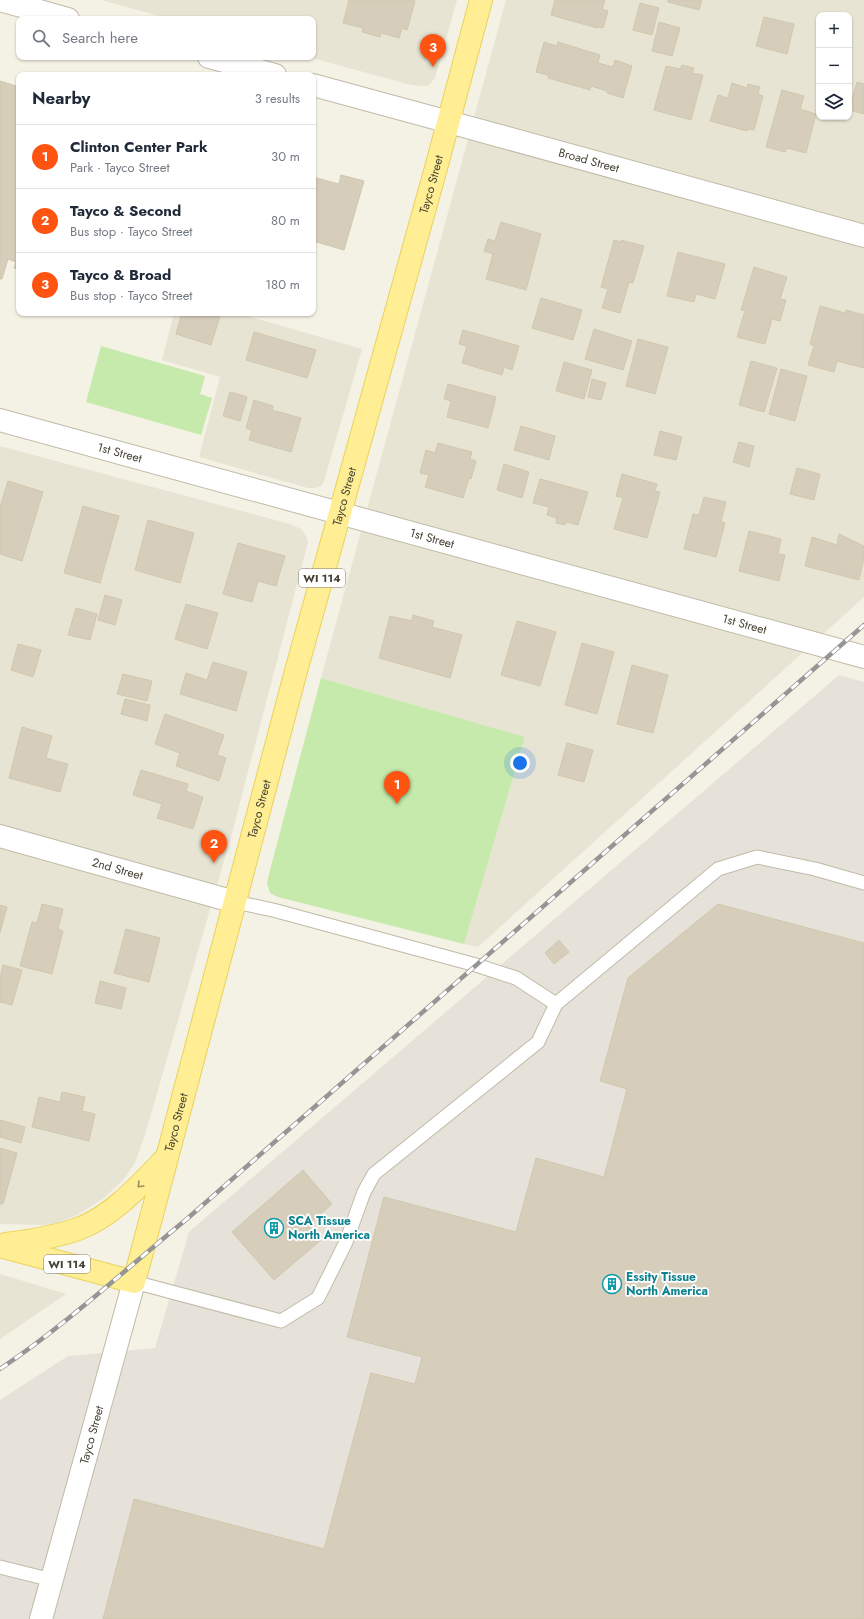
<!DOCTYPE html>
<html lang="en">
<head>
<meta charset="utf-8">
<style>
	body { margin:0; font-family:Jost,sans-serif; background:#f6f6f7; color:#1f2937 }
	.controls { position:absolute; right:12px; top:12px; display:grid; overflow:hidden; border-radius:8px; box-shadow:0 1px 3px #0004 }
	.controls button { width:36px; height:36px; display:grid; place-items:center; padding:0; border:0; border-bottom:1px solid #e0e1e3; background:#fff; color:#1f2937; font:20px sans-serif }
	.you { position:absolute; left:520px; top:763px; width:14px; height:14px; margin:-10px; border:3px solid #fff; border-radius:50%; background:#1a73e8; box-shadow:0 0 0 6px #1a73e833 }
	.badge { display:grid; place-items:center; width:26px; height:26px; border-radius:50%; background:#ff5311; color:#fff; font-size:13px; font-weight:700 }
	.pin { position:absolute; translate:-50% -33px; filter:drop-shadow(0 1px 2px #0008) }
	.pin::after { content:''; position:absolute; top:21px; width:14px; height:12px; background:inherit; clip-path:polygon(0 0,100% 0,50% 100%) }
	.list { margin:0; padding:0; list-style:none }
	h2 { display:flex; justify-content:space-between; align-items:center; height:52px; margin:0; padding:0 16px; font-size:17px }
	h2 small { font-size:13px; font-weight:400; color:#747a83 }
	.list li { display:grid; grid-template-columns:26px 1fr auto; gap:12px; align-items:center; box-sizing:border-box; height:64px; padding:0 16px; border-top:1px solid #e0e1e3 }
	.list b { display:block; font-size:15px; white-space:nowrap }
	.list p { margin:0; font-size:13px; white-space:nowrap; color:#747a83 }
	.list em { font-size:13px; font-style:normal; color:#747a83 }
	.icon { flex:none; width:22px; height:22px; fill:none; stroke:currentColor; stroke-width:2; stroke-linecap:round; stroke-linejoin:round }
	.map { position:relative; flex:none; width:864px; height:1619px; overflow:hidden }
	.search { position:absolute; background:#fff; box-shadow:0 1px 3px #0004; left:16px; top:16px; width:300px; height:44px; display:flex; align-items:center; gap:10px; box-sizing:border-box; padding:0 14px; border-radius:8px; color:#747a83; font-size:15px }
	.panel { position:absolute; background:#fff; box-shadow:0 1px 3px #0004; left:16px; top:72px; width:300px; height:244px; border-radius:8px }
	.map>svg:first-child { display:block }
	.residential { fill:#e8e4d3; fill-rule:evenodd }
	.industrial { fill:#e6e2da }
	.green { fill:#c6eaab }
	.building { fill:#d6ceba; stroke:#d1c7ad }
	.lines { fill:none; stroke-linecap:round; stroke-linejoin:round }
	.service-casing { stroke:#c0baa7; stroke-width:15 }
	.minor-casing { stroke:#c0baa7; stroke-width:24 }
	.tertiary-casing { stroke:#c0baa7; stroke-width:24 }
	.primary-casing { stroke:#ead25c; stroke-width:24 }
	.service { stroke:#fff; stroke-width:13 }
	.minor { stroke:#fff; stroke-width:22 }
	.tertiary { stroke:#fff; stroke-width:22 }
	.primary { stroke:#ffee93; stroke-width:22 }
	.rail-casing { stroke:#959595; stroke-width:4.5 }
	.rail { stroke:#fff; stroke-width:3; stroke-dasharray:9; stroke-linecap:butt }
	.oneway { stroke:#998f5f }
	.labels { text-anchor:middle; dominant-baseline:central; stroke-width:3.5; stroke-linejoin:round; paint-order:stroke }
	.shield { fill:#fff; stroke:#7e7b71; stroke-width:1 }
	.shield-label { font-size:11px; font-weight:bold; fill:#464234 }
	.street-label { font-size:12px; fill:#464234; stroke:#fff }
	.culture-label { font-size:12px; font-weight:bold; fill:#0d838f; stroke:#fff; text-anchor:start }
</style>
</head>
<body>
<div class="map">
<svg width="864" height="1619" viewBox="0 0 864 1619">
	<rect width="100%" height="100%" fill="#f4f1e5"/>
	<g class="residential">
		<polygon points="101,0 457,0 435,78 428,86 421,86 411,85 309,57 313,57 313,19 170,19"/>
		<path d="M 506,0 L 864,0 L 864,597 L 478,947 L 464,944 L 525,737 L 321,678 ZM 819,15 L 849,15 L 849,117 L 819,117 Z"/>
		<polygon points="174,313 237,313 362,349 324,481 321,486 315,488 308,488 199,457 220,377 162,360"/>
		<polygon points="0,446 290,524 301,529 306,536 308,542 232,833 145,1135 135,1163 123,1180 104,1198 77,1215 51,1225 0,1224"/>
		<polygon points="0,1274 66,1294 0,1339"/>
	</g>
	<polygon class="industrial" points="839,675 864,682 864,1619 0,1619 0,1400 68,1356 155,1348 189,1232"/>
	<g class="green">
		<polygon points="101,346 205,376 200,394 212,398 201,435 86,402"/>
		<polygon points="321,678 525,737 464,944 278,897 270,893 267,883 270,870"/>
	</g>
	<g class="building">
		<polygon points="349,0 413,0 415,1 407,30 402,28 399,38 381,33 380,37 362,32 363,28 343,23"/>
		<polygon points="555,0 605,0 602,9 608,11 603,28 598,27 597,28 551,15"/>
		<polygon points="668,0 702,0 699,10 668,2"/>
		<polygon points="640,3 659,8 652,35 633,30"/>
		<polygon points="764,17 794,24 787,54 756,46"/>
		<polygon points="659,22 680,28 672,56 652,51"/>
		<polygon points="544,42 557,46 558,42 600,55 598,63 613,67 615,60 632,66 623,98 607,93 607,91 591,86 590,90 548,78 548,75 536,72"/>
		<polygon points="682,65 694,68 692,73 703,75 691,120 654,110 666,66 680,69"/>
		<polygon points="0,81 19,87 19,269 14,268 16,262 8,259 2,279 0,279"/>
		<polygon points="857,82 864,84 864,114 849,110"/>
		<polygon points="732,83 747,88 748,84 760,87 758,94 763,96 754,130 748,129 747,131 710,121 718,95 728,98"/>
		<polygon points="782,90 804,96 800,109 816,114 806,153 787,148 785,152 766,147"/>
		<polygon points="341,175 364,181 344,250 313,241 313,177 339,184"/>
		<polygon points="501,222 541,234 526,290 486,279 493,254 484,251 488,239 495,241"/>
		<polygon points="614,240 621,242 621,240 644,246 633,283 629,282 620,313 602,308 608,289 601,287"/>
		<polygon points="678,252 725,264 715,299 696,294 694,302 667,296"/>
		<polygon points="754,267 787,277 780,299 786,300 780,321 772,319 765,344 737,337 745,311 741,310"/>
		<polygon points="541,298 582,310 573,340 532,328"/>
		<polygon points="820,306 845,313 846,310 864,315 864,368 837,361 834,372 808,365 814,346 810,344"/>
		<polygon points="182,313 221,313 211,345 176,334"/>
		<polygon points="594,329 632,341 623,370 585,359"/>
		<polygon points="463,330 519,346 512,370 504,367 502,375 462,363 467,346 459,344"/>
		<polygon points="254,332 316,350 307,378 246,360"/>
		<polygon points="638,339 668,347 655,394 626,386"/>
		<polygon points="751,361 777,368 764,412 739,405"/>
		<polygon points="564,362 592,370 584,399 556,391"/>
		<polygon points="781,369 807,376 795,421 769,414"/>
		<polygon points="592,379 606,383 601,400 588,397"/>
		<polygon points="448,384 496,397 488,428 447,417 451,401 444,399"/>
		<polygon points="230,392 247,397 240,421 223,416"/>
		<polygon points="254,400 273,406 272,410 301,418 291,452 249,440 252,430 246,428"/>
		<polygon points="521,426 555,436 549,460 514,450"/>
		<polygon points="660,431 682,437 676,460 654,455"/>
		<polygon points="739,442 754,446 749,467 733,462"/>
		<polygon points="438,443 472,452 470,459 476,461 471,479 469,478 463,498 425,487 429,475 420,473 426,450 435,453"/>
		<polygon points="504,464 529,472 522,498 497,490"/>
		<polygon points="797,468 820,474 814,500 790,494"/>
		<polygon points="622,474 657,484 655,491 660,492 647,538 614,529 623,498 616,496"/>
		<polygon points="540,479 588,492 578,525 566,522 565,525 556,523 557,518 547,515 549,507 533,503"/>
		<polygon points="8,481 43,492 22,561 0,554 0,507"/>
		<polygon points="704,497 726,502 721,521 725,523 716,557 684,549 693,514 699,515"/>
		<polygon points="83,506 119,516 100,583 64,573"/>
		<polygon points="148,520 194,533 180,583 135,570"/>
		<polygon points="749,531 781,539 778,554 785,555 779,581 739,571"/>
		<polygon points="839,534 864,546 864,558 859,580 805,566 812,537 837,545"/>
		<polygon points="238,543 285,556 276,586 258,581 252,602 223,594"/>
		<polygon points="105,595 122,600 115,625 98,620"/>
		<polygon points="186,604 218,613 207,649 175,639"/>
		<polygon points="76,608 97,614 90,640 68,635"/>
		<polygon points="413,615 434,621 432,627 462,635 450,678 379,658 390,616 412,621"/>
		<polygon points="517,621 556,632 540,686 501,675"/>
		<polygon points="582,643 614,652 597,714 565,705"/>
		<polygon points="18,644 41,650 33,677 11,670"/>
		<polygon points="213,662 247,672 236,711 180,694 186,673 207,680"/>
		<polygon points="632,665 668,675 653,733 617,724"/>
		<polygon points="123,674 152,681 147,701 117,694"/>
		<polygon points="125,699 150,705 147,721 121,714"/>
		<polygon points="165,714 224,735 217,755 226,758 219,781 176,766 180,753 155,744"/>
		<polygon points="22,727 52,736 46,758 68,764 60,792 9,778"/>
		<polygon points="567,743 593,750 584,782 558,775"/>
		<polygon points="141,770 188,784 186,791 203,797 193,829 157,818 162,804 133,795"/>
		<polygon points="42,904 63,909 58,929 63,931 52,974 20,966 32,922 37,923"/>
		<polygon points="718,904 864,943 864,1619 103,1619 134,1499 324,1549 371,1373 415,1384 422,1357 347,1337 384,1197 516,1232 536,1158 604,1177 627,1089 600,1081 628,978"/>
		<polygon points="0,905 7,907 0,933"/>
		<polygon points="126,929 160,938 149,982 114,973"/>
		<polygon points="559,940 569,952 554,964 545,953"/>
		<polygon points="3,965 22,970 12,1005 0,1002 0,978"/>
		<polygon points="100,981 126,988 121,1009 95,1003"/>
		<polygon points="62,1092 85,1097 82,1111 95,1114 89,1141 32,1127 39,1097 60,1102"/>
		<polygon points="0,1120 25,1127 21,1143 0,1137"/>
		<polygon points="0,1148 17,1153 3,1204 0,1204"/>
		<polygon points="303,1170 332,1204 308,1225 321,1240 274,1280 232,1232"/>
	</g>
	<g class="lines">
		<defs>
			<g id="service">
				<polyline points="235,902 273,910 476,965 516,978 556,1004"/>
				<polyline points="134,1282 281,1321 318,1298 346,1242 364,1192 374,1174 538,1042 556,1004 718,869 757,857 815,869 864,883"/>
				<polyline points="0,1567 52,1580"/>
			</g>
			<g id="minor">
				<path id="s1" d="M 449,122 L 864,236"/>
				<path id="s2" d="M 0,420 L 864,657"/>
				<path id="s3" d="M 0,836 L 235,902"/>
			</g>
			<g id="tertiary">
				<polyline points="0,0 68,19"/>
				<polyline points="209,57 275,75"/>
				<polyline points="313,85 449,122"/>
				<path id="s4" d="M 41,1619 L 134,1282"/>
			</g>
			<g id="primary">
				<path d="M 6,1244 C 31,1241 55,1237 78,1229 C 112,1217 142,1183 166,1158"/>
				<path id="s5" d="M 0,1246 L 134,1282 L 296,671 L 436,168 L 481,0"/>
			</g>
		</defs>
		<use href="#service" class="service-casing"/>
		<use href="#minor" class="minor-casing"/>
		<use href="#tertiary" class="tertiary-casing"/>
		<use href="#primary" class="primary-casing"/>
		<use href="#service" class="service"/>
		<use href="#minor" class="minor"/>
		<use href="#tertiary" class="tertiary"/>
		<use href="#primary" class="primary"/>
		<defs>
			<path id="rail" d="M 0,1369 C 67,1324 126,1269 188,1218 L 864,625"/>
		</defs>
		<use href="#rail" class="rail-casing"/>
		<use href="#rail" class="rail"/>
	</g>
	<defs><path id="oneway-chevron" d="M-2-3.5L2.5 0L-2 3.5" fill="none" stroke-width="1.6" stroke-linecap="round" stroke-linejoin="round"/></defs>
	<use class="oneway" href="#oneway-chevron" transform="translate(140 1185) rotate(134)"/>
	<defs>
		<symbol id="building-ring" viewBox="-11 -11 22 22"><circle r="9.5" fill="#fff" stroke="#0f9aa8" stroke-width="1.5"/><path d="M-4-6H4V6H1V3H-1V6H-4ZM-2.5-4.3h1.7v1.8h-1.7ZM.8-4.3h1.7v1.8H.8ZM-2.5-1h1.7V.8h-1.7ZM.8-1h1.7V.8H.8Z" fill="#0f9aa8"/></symbol>
	</defs>
	<g fill-rule="evenodd">
		<use href="#building-ring" x="263" y="1217" width="22" height="22"/>
		<use href="#building-ring" x="601" y="1273" width="22" height="22"/>
	</g>
	<g class="labels">
		<g class="shield">
			<rect x="299" y="569" width="46" height="18" rx="3"/>
			<rect x="44" y="1255" width="46" height="18" rx="3"/>
		</g>
		<g class="shield-label">
			<text x="322" y="578">WI 114</text>
			<text x="67" y="1264">WI 114</text>
		</g>
		<g class="street-label">
			<text stroke="none"><textPath href="#s1" startOffset="145">Broad Street</textPath></text>
			<text stroke="none"><textPath href="#s5" startOffset="1276">Tayco Street</textPath></text>
			<text stroke="none"><textPath href="#s2" startOffset="124">1st Street</textPath></text>
			<text stroke="none"><textPath href="#s5" startOffset="952">Tayco Street</textPath></text>
			<text stroke="none"><textPath href="#s2" startOffset="448">1st Street</textPath></text>
			<text stroke="none"><textPath href="#s2" startOffset="772">1st Street</textPath></text>
			<text stroke="none"><textPath href="#s5" startOffset="628">Tayco Street</textPath></text>
			<text stroke="none"><textPath href="#s3" startOffset="122">2nd Street</textPath></text>
			<text stroke="none"><textPath href="#s5" startOffset="304">Tayco Street</textPath></text>
			<text stroke="none"><textPath href="#s4" startOffset="191">Tayco Street</textPath></text>
		</g>
		<g class="culture-label">
			<text x="288" y="1221">SCA Tissue<tspan x="288" dy="14">North America</tspan></text>
			<text x="626" y="1277">Essity Tissue<tspan x="626" dy="14">North America</tspan></text>
		</g>
	</g>
</svg>
<div class="controls">
<button>+</button>
<button>−</button>
<button><svg class="icon" aria-label="layers" viewBox="0 0 24 24"><path d="M12 4l9 5-9 5-9-5zM3 14l9 5 9-5"/></svg></button>
</div>
<div class="you"></div>
<div class="pin badge" style="left:397px;top:804px">1</div>
<div class="pin badge" style="left:214px;top:863px">2</div>
<div class="pin badge" style="left:433px;top:67px">3</div>
<div class="search"><svg class="icon" aria-label="search" viewBox="0 0 24 24"><circle cx="10" cy="10" r="6"/><path d="M15 15l6 6"/></svg>Search here</div>
<section class="panel">
<h2>Nearby<small>3 results</small></h2>
<ul class="list">
<li><span class="badge">1</span><div><b>Clinton Center Park</b><p>Park · Tayco Street</p></div><em>30 m</em></li>
<li><span class="badge">2</span><div><b>Tayco &amp; Second</b><p>Bus stop · Tayco Street</p></div><em>80 m</em></li>
<li><span class="badge">3</span><div><b>Tayco &amp; Broad</b><p>Bus stop · Tayco Street</p></div><em>180 m</em></li>
</ul>
</section>
</div>
</body>
</html>
